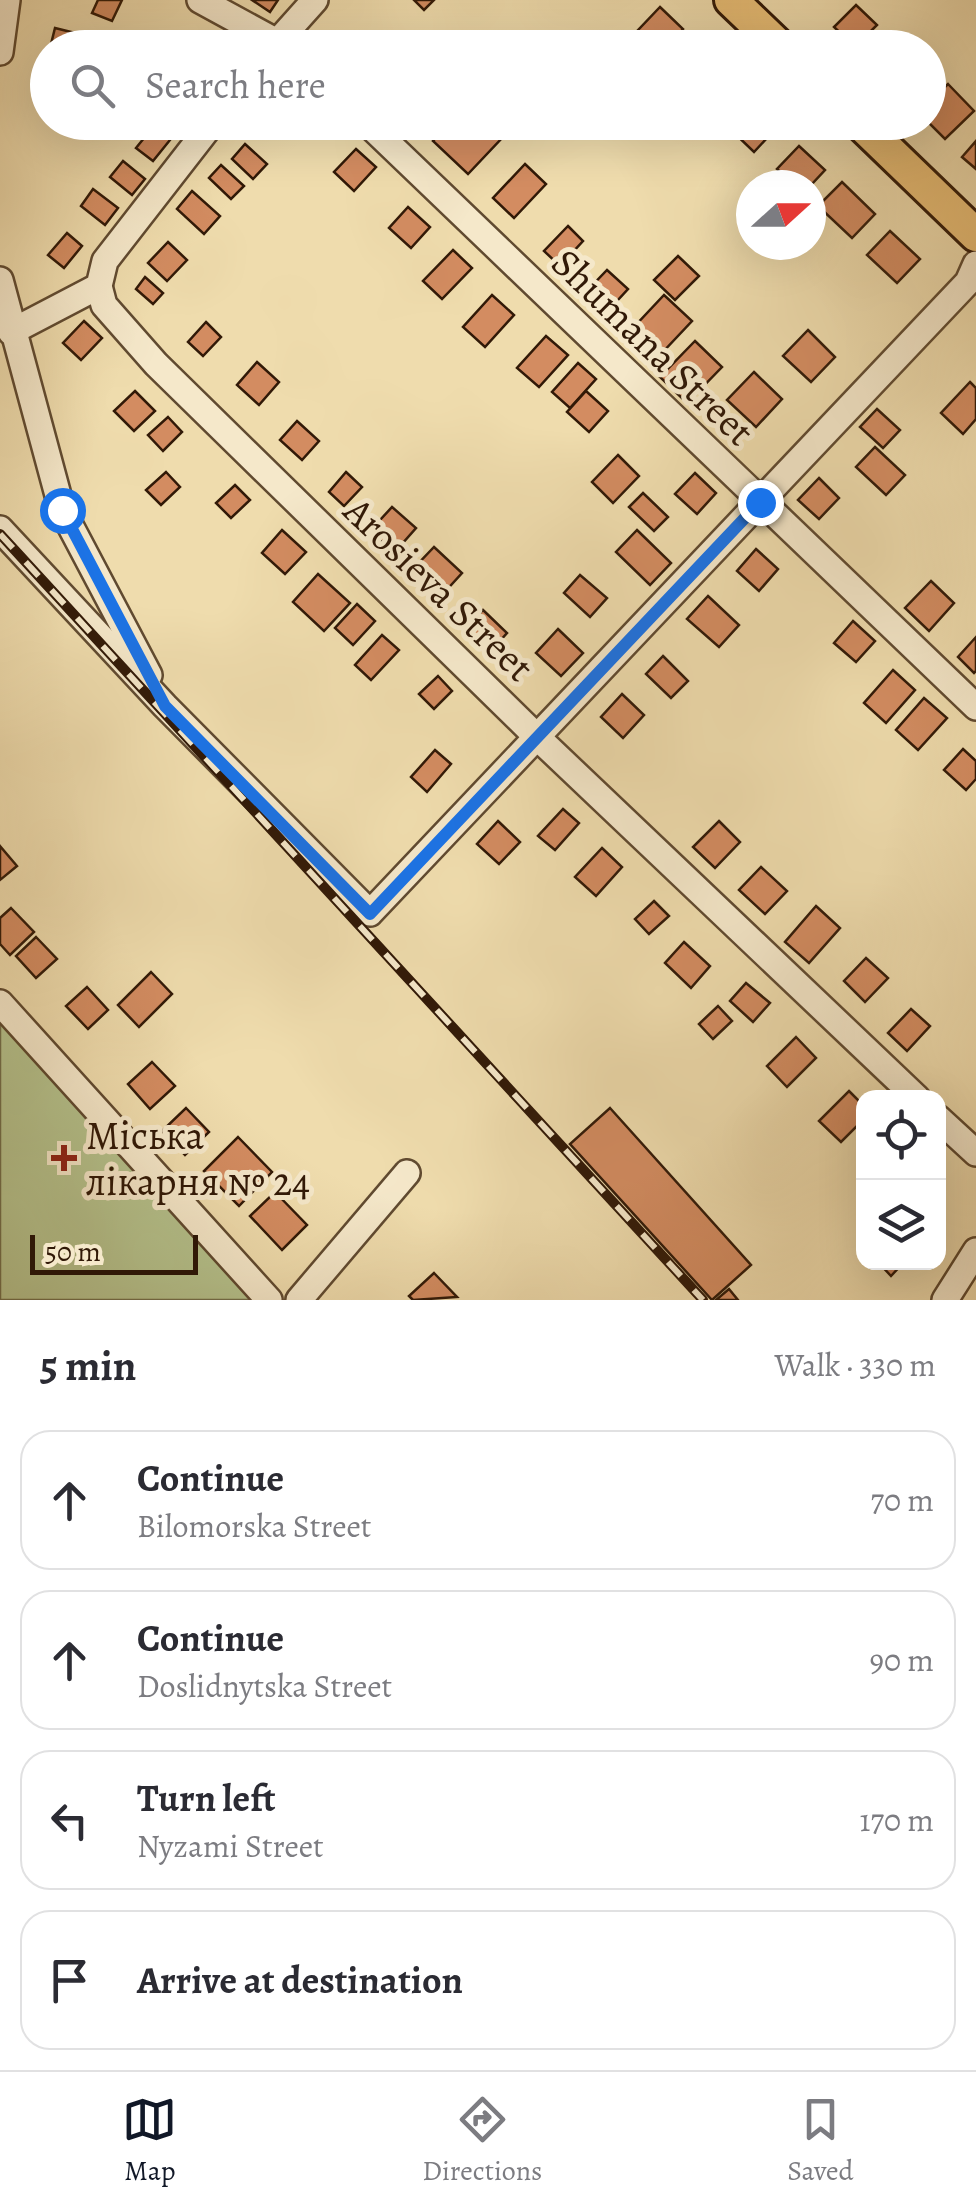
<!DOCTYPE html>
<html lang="en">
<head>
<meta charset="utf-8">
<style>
	body { margin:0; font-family:Alegreya,serif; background:#f7f7f7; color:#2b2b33 }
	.controls { position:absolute; right:30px; bottom:30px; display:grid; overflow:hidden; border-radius:20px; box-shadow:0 10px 40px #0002 }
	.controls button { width:90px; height:90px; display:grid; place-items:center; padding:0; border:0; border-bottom:2px solid #e1e1e2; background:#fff; color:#2b2b33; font:50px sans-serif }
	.compass { position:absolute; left:736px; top:170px; width:90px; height:90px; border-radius:50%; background:#fff; box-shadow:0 10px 40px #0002; rotate:69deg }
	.scale { position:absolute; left:30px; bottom:25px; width:168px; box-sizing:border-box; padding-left:10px; border:5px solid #311907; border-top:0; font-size:28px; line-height:35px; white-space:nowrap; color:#311907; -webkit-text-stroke:8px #f5e8ca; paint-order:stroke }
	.stop { position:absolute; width:30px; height:30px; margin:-22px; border:8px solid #1a73e8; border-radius:50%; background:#fff }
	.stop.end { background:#1a73e8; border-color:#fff; box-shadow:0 2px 10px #0008 }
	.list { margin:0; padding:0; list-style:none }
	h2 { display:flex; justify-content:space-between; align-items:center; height:130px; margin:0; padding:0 40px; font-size:42px }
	h2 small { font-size:32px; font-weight:400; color:#7c7c81 }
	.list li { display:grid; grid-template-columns:65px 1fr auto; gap:30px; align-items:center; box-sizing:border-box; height:140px; margin:0 20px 20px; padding:0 20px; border:2px solid #e1e1e2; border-radius:30px }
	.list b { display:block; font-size:38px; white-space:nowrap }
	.list p { margin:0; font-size:32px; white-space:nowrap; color:#7c7c81 }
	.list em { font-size:32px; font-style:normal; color:#7c7c81 }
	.icon { flex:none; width:55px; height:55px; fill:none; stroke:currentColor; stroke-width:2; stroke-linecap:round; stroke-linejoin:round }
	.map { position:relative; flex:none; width:976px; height:1300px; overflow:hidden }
	.search { position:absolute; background:#fff; box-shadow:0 10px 40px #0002; left:30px; right:30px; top:30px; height:110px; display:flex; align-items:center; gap:25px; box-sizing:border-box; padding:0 35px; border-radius:55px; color:#7c7c81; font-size:38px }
	.sheet { height:770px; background:#fff }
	nav { display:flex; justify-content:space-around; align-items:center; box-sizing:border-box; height:140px; border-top:2px solid #e1e1e2; background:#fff; font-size:28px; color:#7c7c81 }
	nav a { display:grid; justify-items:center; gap:5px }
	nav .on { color:#111827 }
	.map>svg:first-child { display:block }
	.green { fill:#b5c28d; stroke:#736e4a; stroke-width:2.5 }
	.building { fill:#d38c61; stroke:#311907; stroke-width:2.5 }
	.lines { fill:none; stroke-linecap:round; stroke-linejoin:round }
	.minor-casing { stroke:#604a30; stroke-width:30 }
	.major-casing { stroke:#311907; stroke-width:38 }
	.minor { stroke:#f5e8ca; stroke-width:25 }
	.major { stroke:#e8be76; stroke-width:32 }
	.rail-casing { stroke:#311907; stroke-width:10 }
	.rail { stroke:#f5e8ca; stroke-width:6; stroke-dasharray:19; stroke-linecap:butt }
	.route { stroke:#1a73e8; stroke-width:12 }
	.poi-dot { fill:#8f2418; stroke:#f5e8ca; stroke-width:4 }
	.labels { text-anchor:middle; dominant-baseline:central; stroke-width:10; stroke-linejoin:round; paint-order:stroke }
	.street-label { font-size:40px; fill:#311907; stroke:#f5e8ca }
	.poi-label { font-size:40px; fill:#311907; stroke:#f5e8ca; text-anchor:start }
</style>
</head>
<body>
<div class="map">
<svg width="976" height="1300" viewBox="0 0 976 1300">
	<rect width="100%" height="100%" fill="#efdcad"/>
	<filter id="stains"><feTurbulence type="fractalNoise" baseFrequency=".002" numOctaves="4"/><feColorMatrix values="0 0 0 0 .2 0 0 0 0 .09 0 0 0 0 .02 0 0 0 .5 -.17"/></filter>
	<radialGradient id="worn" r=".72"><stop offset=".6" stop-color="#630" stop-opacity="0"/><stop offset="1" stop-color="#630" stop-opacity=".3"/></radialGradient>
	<polygon class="green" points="0,1016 255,1300 0,1300"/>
	<g class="building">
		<polygon points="98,0 122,0 112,21 92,13"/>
		<polygon points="252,0 278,0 270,12"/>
		<polygon points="414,0 434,0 424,10"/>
		<polygon points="856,5 877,25 855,47 834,27"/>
		<polygon points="660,7 683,29 666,48 621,48"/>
		<polygon points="55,28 79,34 75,48 50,48"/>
		<polygon points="210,34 230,48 201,48"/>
		<polygon points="948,84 974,111 945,139 928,122 928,103"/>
		<polygon points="157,122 174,135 153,161 136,148"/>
		<polygon points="451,122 486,122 502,138 468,174 433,141"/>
		<polygon points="728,122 778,122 780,124 754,152 726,125"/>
		<polygon points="976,141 976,169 962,157"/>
		<polygon points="245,144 267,164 253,179 232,159"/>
		<polygon points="799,146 825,170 811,185 794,185 777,169"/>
		<polygon points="356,149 376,167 354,191 334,172"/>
		<polygon points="123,161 145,179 132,195 110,177"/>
		<polygon points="525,164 546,184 514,218 493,198"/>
		<polygon points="221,165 244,186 231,199 209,178"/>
		<polygon points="842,182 875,214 852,238 818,206"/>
		<polygon points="93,189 118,208 105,225 81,206"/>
		<polygon points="192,191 220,216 204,234 177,209"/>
		<polygon points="408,207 430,227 411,248 389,228"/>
		<polygon points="568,226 583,241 560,266 544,251"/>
		<polygon points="890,231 920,259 897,283 867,255"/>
		<polygon points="67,233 82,246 64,268 48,255"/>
		<polygon points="168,242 187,260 167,281 148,263"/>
		<polygon points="453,250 472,268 442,299 423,281"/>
		<polygon points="678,256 699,276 675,300 654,280"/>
		<polygon points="607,270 628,289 605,314 584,294"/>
		<polygon points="145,277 163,293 153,304 136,289"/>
		<polygon points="492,295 514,315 485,347 463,327"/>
		<polygon points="664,295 692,321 660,355 633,328"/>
		<polygon points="84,321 102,338 81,360 63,343"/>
		<polygon points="206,322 221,337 203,356 188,342"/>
		<polygon points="808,330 835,357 811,382 783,356"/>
		<polygon points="546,336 568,355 539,387 517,368"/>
		<polygon points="695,341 722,367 687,403 660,377"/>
		<polygon points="257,362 279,382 259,405 237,385"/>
		<polygon points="578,363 596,379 570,408 552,392"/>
		<polygon points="754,372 782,399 756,427 727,400"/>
		<polygon points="970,382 976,388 976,419 963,434 941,413"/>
		<polygon points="135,391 155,411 134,431 114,411"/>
		<polygon points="586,391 608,411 589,432 567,412"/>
		<polygon points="877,409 900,430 883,448 860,427"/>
		<polygon points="168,417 182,432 163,451 148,435"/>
		<polygon points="297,421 319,441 302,460 280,440"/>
		<polygon points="875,447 905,475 886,495 856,467"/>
		<polygon points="618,455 639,476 613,503 592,482"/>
		<polygon points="166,472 180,487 161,505 146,490"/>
		<polygon points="346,472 362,487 344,506 329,492"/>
		<polygon points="695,473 716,493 697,514 675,494"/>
		<polygon points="819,478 839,498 819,519 798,500"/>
		<polygon points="235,485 250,500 231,518 216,503"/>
		<polygon points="643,493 668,517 654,531 629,507"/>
		<polygon points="392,507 416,528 394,553 370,531"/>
		<polygon points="282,530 306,552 285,574 262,553"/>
		<polygon points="637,530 671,563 650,585 616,552"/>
		<polygon points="434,547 462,573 442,595 414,568"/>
		<polygon points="756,549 778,569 759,591 737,571"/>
		<polygon points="318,574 350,603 324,631 293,602"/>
		<polygon points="580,575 607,598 590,617 564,593"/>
		<polygon points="931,581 954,603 929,631 905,608"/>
		<polygon points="708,596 739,625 719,647 687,619"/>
		<polygon points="357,604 375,621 353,645 335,628"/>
		<polygon points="483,610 507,633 489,653 464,630"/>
		<polygon points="853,621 875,641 856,662 834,643"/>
		<polygon points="558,629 583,653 561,676 536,653"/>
		<polygon points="382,635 399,650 371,680 355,665"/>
		<polygon points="976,637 976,671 974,673 958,657"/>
		<polygon points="663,656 688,681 671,698 646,674"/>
		<polygon points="893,670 915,690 886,723 864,703"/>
		<polygon points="438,676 452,691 434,709 419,694"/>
		<polygon points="622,694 644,715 623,738 601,717"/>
		<polygon points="924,698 947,718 918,750 896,730"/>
		<polygon points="963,749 976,761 976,779 966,790 944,770"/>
		<polygon points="435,750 451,764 427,792 411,777"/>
		<polygon points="563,809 579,823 555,850 538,836"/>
		<polygon points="498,821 520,842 499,864 477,844"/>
		<polygon points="719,821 740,842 715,868 693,847"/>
		<polygon points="0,846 17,866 0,880"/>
		<polygon points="602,848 622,867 596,896 575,877"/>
		<polygon points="761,867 787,891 765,914 739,890"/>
		<polygon points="654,901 669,916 649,934 635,919"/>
		<polygon points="816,906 840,928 809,963 785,942"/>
		<polygon points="11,908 34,932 10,955 0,944 0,918"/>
		<polygon points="36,937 57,959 36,978 16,956"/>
		<polygon points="684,942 710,966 691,988 665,963"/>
		<polygon points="866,958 888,978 865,1002 844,981"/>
		<polygon points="151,972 172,994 139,1027 118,1005"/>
		<polygon points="746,983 770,1003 753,1022 730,1001"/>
		<polygon points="87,987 108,1010 88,1029 66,1006"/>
		<polygon points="718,1006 732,1021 713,1039 699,1024"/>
		<polygon points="911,1009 930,1026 907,1051 888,1033"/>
		<polygon points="796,1037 816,1058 787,1087 767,1066"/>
		<polygon points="152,1062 175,1086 150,1109 128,1084"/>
		<polygon points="849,1091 864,1106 864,1119 841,1142 819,1121"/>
		<polygon points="186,1108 209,1132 185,1155 162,1131"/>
		<polygon points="610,1108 751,1265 712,1300 570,1144"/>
		<polygon points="238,1137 272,1172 239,1206 204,1171"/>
		<polygon points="275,1192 307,1225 282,1250 250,1216"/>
		<polygon points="878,1262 904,1262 891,1276"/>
		<polygon points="434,1273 457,1297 413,1300 409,1296"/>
		<polygon points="729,1289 738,1300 716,1300"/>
	</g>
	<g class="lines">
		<defs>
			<g id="minor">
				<polyline points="200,0 288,48"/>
				<polyline points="272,48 315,0"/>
				<polyline points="0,52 7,0"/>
				<polyline points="366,122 976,707"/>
				<polyline points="0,280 62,510 149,675"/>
				<polyline points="99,286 104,305 156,364 537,737 917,1098"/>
				<polyline points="11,332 99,286 105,261 213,122"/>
				<polyline points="0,529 165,706 370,913 968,282 976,264"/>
				<polyline points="0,1003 269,1300"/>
				<polyline points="938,1118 976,1153"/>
				<polyline points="299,1300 407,1173"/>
				<polyline points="945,1300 976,1251"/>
			</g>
			<g id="major">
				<polyline points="731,0 781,48"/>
				<polyline points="859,122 976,235"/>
			</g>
		</defs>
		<use href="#minor" class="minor-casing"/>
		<use href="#major" class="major-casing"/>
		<use href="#minor" class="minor"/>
		<use href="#major" class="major"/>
		<defs>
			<polyline id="rail" points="0,534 703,1300"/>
		</defs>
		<use href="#rail" class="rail-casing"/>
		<use href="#rail" class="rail"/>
	</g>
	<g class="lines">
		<polyline class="route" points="62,510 165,706 370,914 760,502"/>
	</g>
	<path class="poi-dot" d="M59 1143h10v10h10v10h-10v10h-10v-10h-10v-10h10z"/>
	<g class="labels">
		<g class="street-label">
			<text transform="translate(653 347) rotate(44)">Shumana Street</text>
			<text transform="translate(439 589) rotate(44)">Arosieva Street</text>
		</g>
		<g class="poi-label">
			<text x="86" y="1135">Міська<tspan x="86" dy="46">лікарня № 24</tspan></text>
		</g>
	</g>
	<rect width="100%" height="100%" filter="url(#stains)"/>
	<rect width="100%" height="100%" fill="url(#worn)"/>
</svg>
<div class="controls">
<button><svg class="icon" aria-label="locate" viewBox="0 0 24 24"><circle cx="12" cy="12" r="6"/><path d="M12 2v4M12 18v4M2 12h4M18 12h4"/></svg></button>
<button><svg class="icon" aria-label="layers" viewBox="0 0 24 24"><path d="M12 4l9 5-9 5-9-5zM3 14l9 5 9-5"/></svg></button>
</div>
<svg class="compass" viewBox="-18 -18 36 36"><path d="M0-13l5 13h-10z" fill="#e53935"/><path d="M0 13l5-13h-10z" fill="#7c7c81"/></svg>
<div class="scale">50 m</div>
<div class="stop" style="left:62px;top:510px"></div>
<div class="stop end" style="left:760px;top:502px"></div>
<div class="search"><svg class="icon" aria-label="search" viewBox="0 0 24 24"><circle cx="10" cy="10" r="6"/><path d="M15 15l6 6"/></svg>Search here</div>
</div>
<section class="sheet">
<h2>5 min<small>Walk · 330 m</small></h2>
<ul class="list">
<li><svg class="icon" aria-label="ahead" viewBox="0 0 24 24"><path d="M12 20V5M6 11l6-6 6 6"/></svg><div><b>Continue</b><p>Bilomorska Street</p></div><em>70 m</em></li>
<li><svg class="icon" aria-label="ahead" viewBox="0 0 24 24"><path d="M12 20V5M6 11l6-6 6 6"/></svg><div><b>Continue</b><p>Doslidnytska Street</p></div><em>90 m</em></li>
<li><svg class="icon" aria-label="left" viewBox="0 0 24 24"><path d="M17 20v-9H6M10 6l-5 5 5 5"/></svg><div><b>Turn left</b><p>Nyzami Street</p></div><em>170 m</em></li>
<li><svg class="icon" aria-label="arrive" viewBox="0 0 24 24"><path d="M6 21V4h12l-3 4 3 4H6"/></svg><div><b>Arrive at destination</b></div></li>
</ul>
</section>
<nav>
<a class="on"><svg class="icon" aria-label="map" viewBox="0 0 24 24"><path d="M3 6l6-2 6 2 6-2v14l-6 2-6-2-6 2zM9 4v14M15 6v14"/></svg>Map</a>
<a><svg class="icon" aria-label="directions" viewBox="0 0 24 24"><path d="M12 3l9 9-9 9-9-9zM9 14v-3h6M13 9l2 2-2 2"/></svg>Directions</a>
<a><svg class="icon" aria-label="saved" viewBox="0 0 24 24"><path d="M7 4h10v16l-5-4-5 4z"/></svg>Saved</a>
</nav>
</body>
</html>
